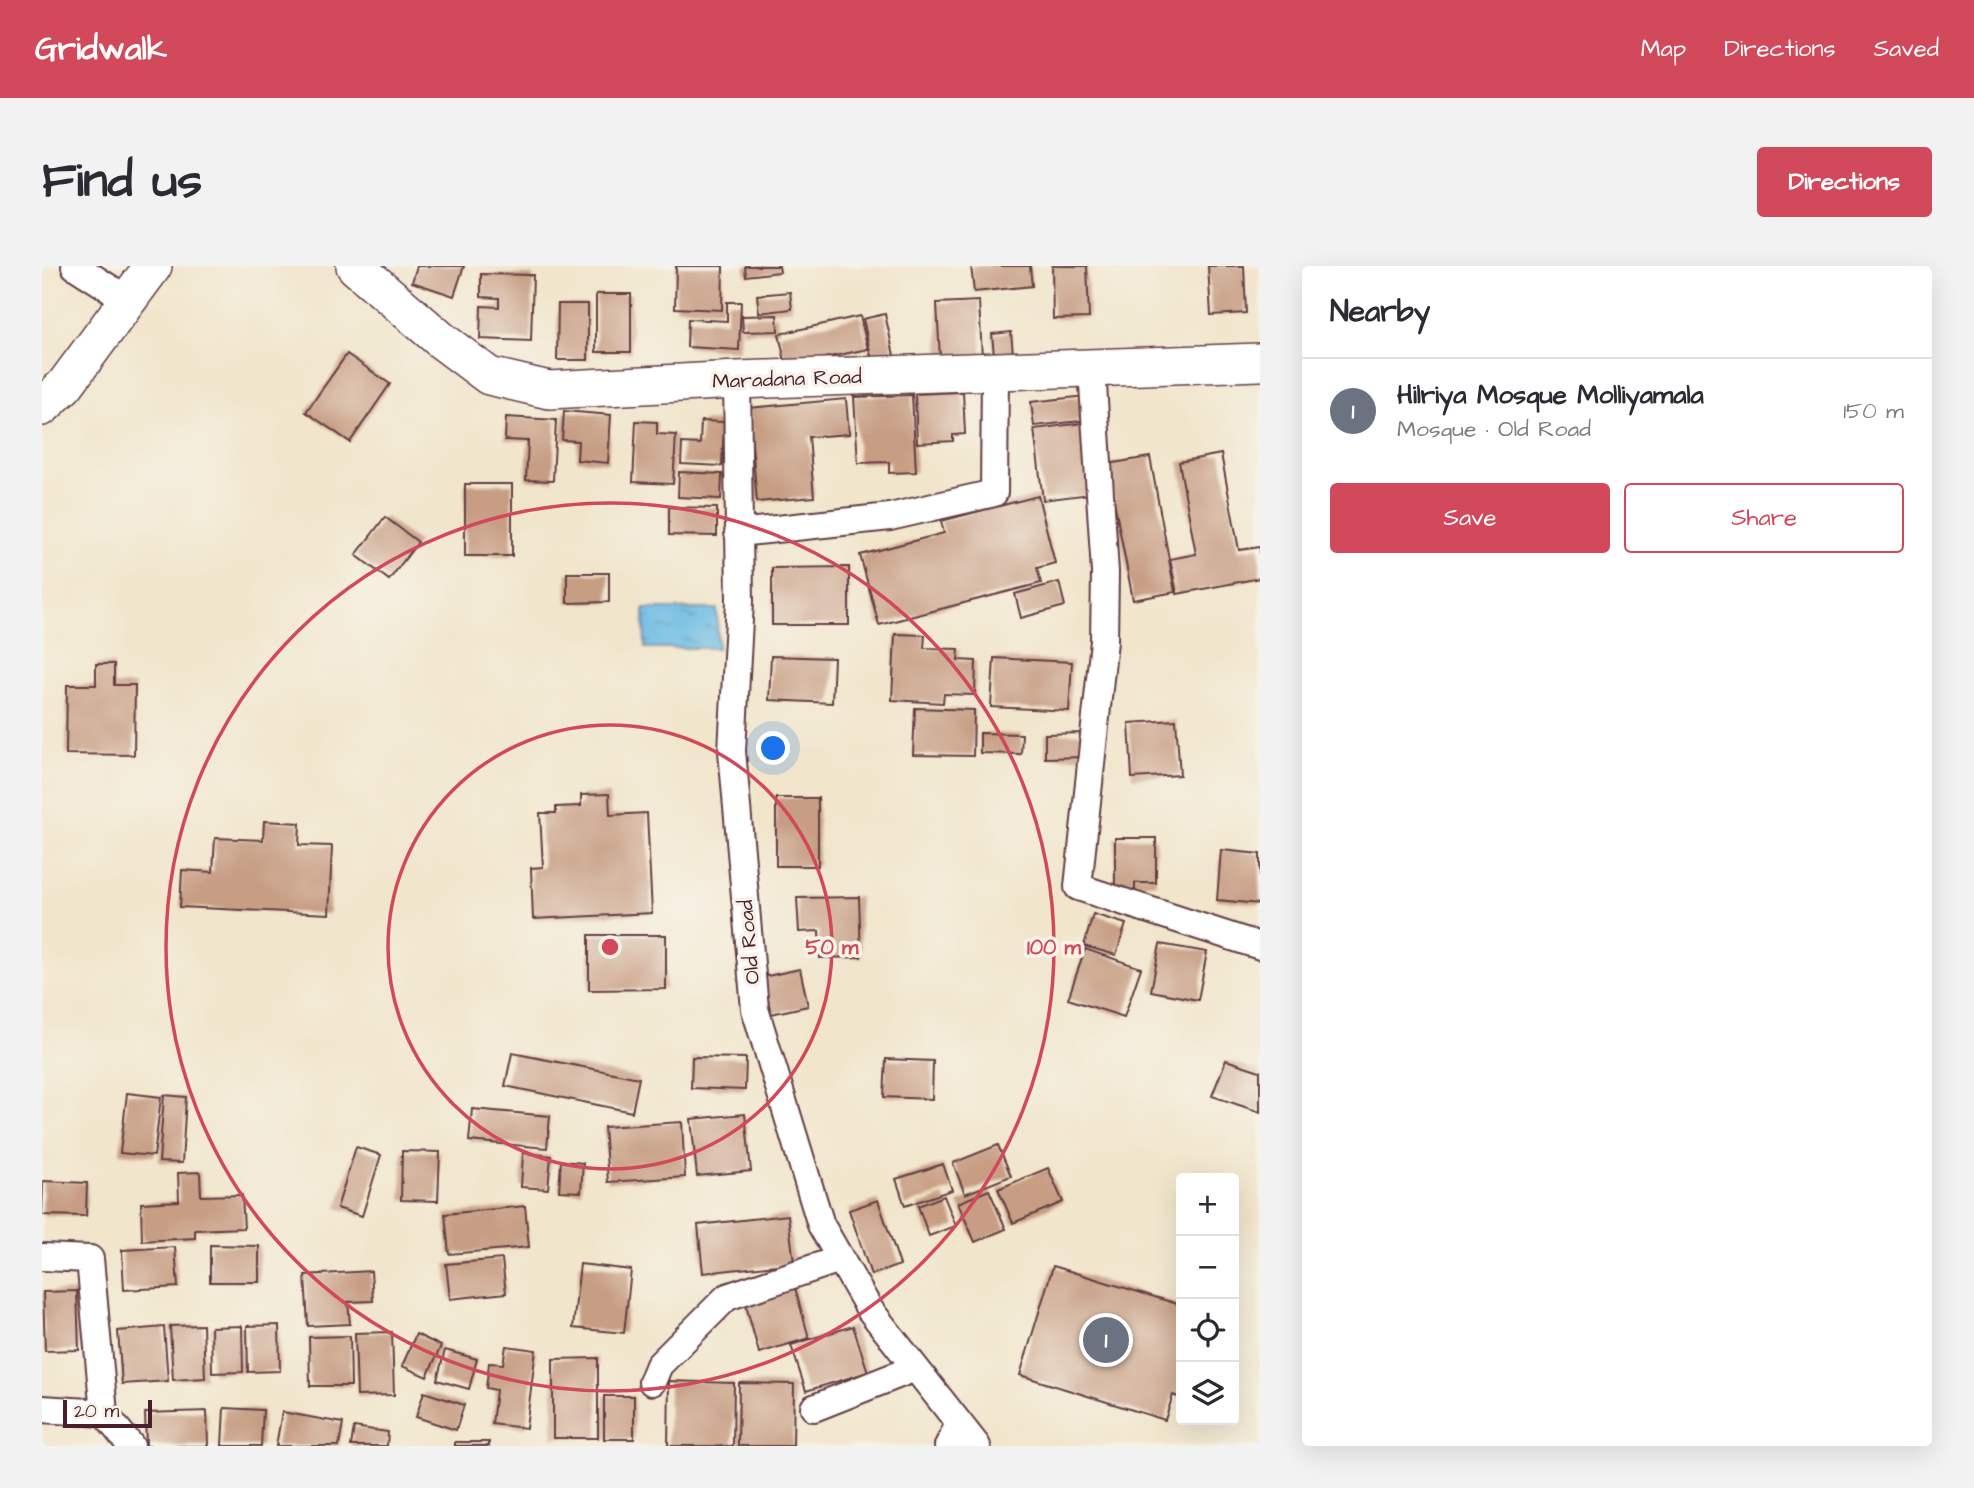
<!DOCTYPE html>
<html lang="en">
<head>
<meta charset="utf-8">
<style>
	body { margin:0; font-family:"Architects Daughter",sans-serif; background:#f2f2f3; color:#2b2b33 }
	.controls { position:absolute; right:21px; bottom:21px; display:grid; overflow:hidden; border-radius:7px; box-shadow:0 7px 28px #0002 }
	.controls button { width:63px; height:63px; display:grid; place-items:center; padding:0; border:0; border-bottom:2px solid #e1e1e2; background:#fff; color:#2b2b33; font:35px sans-serif }
	.scale { position:absolute; left:21px; bottom:18px; width:89px; box-sizing:border-box; padding-left:7px; border:4px solid #4a1f2b; border-top:0; font-size:19px; line-height:24px; white-space:nowrap; color:#4a1f2b; -webkit-text-stroke:5px #f7f3e8; paint-order:stroke }
	.you { position:absolute; left:732px; top:483px; width:24px; height:24px; margin:-18px; border:5px solid #fff; border-radius:50%; background:#1a73e8; box-shadow:0 0 0 10px #1a73e833 }
	.badge { display:grid; place-items:center; width:46px; height:46px; border-radius:50%; background:#d1495b; color:#fff; font-size:23px; font-weight:700 }
	.pin { position:absolute; translate:-50% -50%; border:4px solid #fff; box-shadow:0 2px 7px #0006 }
	.list { margin:0; padding:0; list-style:none }
	h2 { display:flex; justify-content:space-between; align-items:center; height:91px; margin:0; padding:0 28px; font-size:30px }
	h2 small { font-size:23px; font-weight:400; color:#7c7c81 }
	.list li { display:grid; grid-template-columns:46px 1fr auto; gap:21px; align-items:center; box-sizing:border-box; height:105px; padding:0 28px; border-top:2px solid #e1e1e2 }
	.list b { display:block; font-size:26px; white-space:nowrap }
	.list p { margin:0; font-size:23px; white-space:nowrap; color:#7c7c81 }
	.list em { font-size:23px; font-style:normal; color:#7c7c81 }
	.actions { display:flex; gap:14px; padding:21px 28px }
	.actions a { flex:1; padding:16px 0; border:2px solid #d1495b; border-radius:7px; text-align:center; font-size:24px; color:#d1495b }
	.actions .main { background:#d1495b; color:#fff }
	.icon { flex:none; width:38px; height:38px; fill:none; stroke:currentColor; stroke-width:2; stroke-linecap:round; stroke-linejoin:round }
	.map { position:relative; flex:none; width:1218px; height:1180px; overflow:hidden; border-radius:7px }
	header { display:flex; align-items:center; gap:42px; box-sizing:border-box; height:98px; padding:0 35px; background:#d1495b; color:#fff }
	header strong { font-size:33px }
	nav { display:flex; gap:38px; margin-inline-start:auto; font-size:24px }
	.intro { display:flex; align-items:center; justify-content:space-between; box-sizing:border-box; height:168px; padding:0 42px }
	h1 { margin:0; font-size:49px }
	.button { padding:18px 32px; border-radius:7px; background:#d1495b; color:#fff; font-size:24px; font-weight:700 }
	main { display:flex; gap:42px; padding:0 42px }
	aside { flex:1; background:#fff; border-radius:7px; box-shadow:0 7px 28px #0002 }
	.map>svg:first-child { display:block }
	.water { fill:url(#water-ripples); stroke:#596c87; stroke-width:2 }
	.building { fill:#c79e84 }
	.lines { fill:none; stroke-linecap:round; stroke-linejoin:round }
	.street-casing { stroke:#633d43; stroke-width:30 }
	.secondary-casing { stroke:#633d43; stroke-width:40 }
	.street { stroke:#fff; stroke-width:26 }
	.secondary { stroke:#fff; stroke-width:37 }
	.ring { fill:none; stroke:#d1495b; stroke-width:3.5 }
	.labels { text-anchor:middle; dominant-baseline:central; stroke-width:7; stroke-linejoin:round; paint-order:stroke }
	.street-label { font-size:21px; fill:#4a1f2b; stroke:#f7f3e8 }
	.centre { fill:#d1495b; stroke:#f7f3e8; stroke-width:3.5 }
	.ring-label { font-size:21px; text-anchor:middle; font-weight:bold; fill:#d1495b; stroke:#f7f3e8; stroke-width:7; stroke-linejoin:round; paint-order:stroke }
</style>
</head>
<body>
<header>
<strong>Gridwalk</strong>
<nav><a>Map</a><a>Directions</a><a>Saved</a></nav>
</header>
<div class="intro"><h1>Find us</h1><a class="button">Directions</a></div>
<main>
<div class="map">
<svg width="1218" height="1180" viewBox="0 0 1218 1180">
	<defs>
		<pattern id="water-ripples" width="26" height="14" patternUnits="userSpaceOnUse" patternTransform="scale(1.75)"><rect width="26" height="14" fill="#68b9e3"/><path d="M2 4q2-2 4 0t4 0M15 11q2-2 4 0t4 0" fill="none" stroke="#5896b8"/></pattern>
	</defs>
	<rect width="100%" height="100%" fill="#f7f3e8"/>
	<filter id="ink" filterUnits="userSpaceOnUse"><feTurbulence type="fractalNoise" baseFrequency=".0143" numOctaves="2"/><feDisplacementMap in="SourceGraphic" scale="14" xChannelSelector="R" yChannelSelector="G"/><feConvolveMatrix kernelMatrix="1 2 1 2 8 2 1 2 1" color-interpolation-filters="sRGB"/></filter>
	<filter id="wash" filterUnits="userSpaceOnUse"><feTurbulence type="fractalNoise" baseFrequency=".00686" numOctaves="4" result="noise"/><feDisplacementMap in="SourceGraphic" scale="28" xChannelSelector="R" yChannelSelector="G"/><feGaussianBlur stdDeviation="1.57" result="paint"/><feColorMatrix in="noise" values="0 0 0 0 0 0 0 0 0 0 0 0 0 0 0 0 0 1.4 0 .05"/><feComposite in="paint" operator="in"/></filter>
	<g filter="url(#wash)">
		<rect width="100%" height="100%" fill="#f1e5cb"/>
		<polygon class="water" points="602,343 675,343 676,382 603,382"/>
		<g id="blocks">
			<g class="building">
				<polygon points="375,0 422,0 412,30 370,16"/>
				<polygon points="634,0 681,0 680,44 633,42"/>
				<polygon points="703,0 737,0 738,6 704,10"/>
				<polygon points="929,0 988,0 990,20 932,26"/>
				<polygon points="1010,0 1045,0 1047,52 1011,53"/>
				<polygon points="1166,0 1202,0 1204,47 1169,49"/>
				<polygon points="439,8 491,9 489,75 438,73 439,40 457,41 457,32 439,31"/>
				<polygon points="748,26 750,43 717,47 715,29"/>
				<rect x="554" y="28" width="35" height="58"/>
				<polygon points="937,35 940,91 898,93 895,37"/>
				<polygon points="685,36 699,36 697,84 645,81 646,53 685,55"/>
				<polygon points="516,38 546,38 546,94 515,94"/>
				<polygon points="843,48 853,94 831,99 821,53"/>
				<polygon points="735,49 736,65 701,66 700,50"/>
				<polygon points="818,50 826,83 744,100 737,68"/>
				<polygon points="969,66 971,88 952,89 950,68"/>
				<polygon points="305,88 348,118 308,176 264,146"/>
				<polygon points="921,126 923,168 911,169 911,175 875,177 873,128"/>
				<polygon points="870,129 874,206 847,207 847,196 816,197 812,131"/>
				<polygon points="1044,130 1047,154 992,160 989,136"/>
				<polygon points="804,133 807,168 767,171 772,231 715,236 707,142"/>
				<polygon points="522,145 569,149 566,197 535,194 536,175 520,174"/>
				<polygon points="464,151 514,154 511,215 484,214 486,175 463,174"/>
				<polygon points="594,155 615,156 615,168 634,169 631,218 591,216"/>
				<polygon points="659,155 682,156 680,200 639,198 640,177 658,178"/>
				<polygon points="1041,157 1049,228 1001,234 992,163"/>
				<polygon points="1179,188 1197,284 1218,281 1218,312 1135,328 1128,293 1154,288 1137,196"/>
				<polygon points="1108,191 1133,326 1091,334 1065,198"/>
				<polygon points="637,206 680,208 679,233 636,231"/>
				<rect x="423" y="218" width="47" height="72"/>
				<polygon points="996,230 1013,297 995,302 999,317 837,359 818,289 902,267 899,255"/>
				<polygon points="627,241 675,242 675,270 627,269"/>
				<polygon points="343,251 376,276 347,314 314,289"/>
				<polygon points="807,301 807,359 730,359 730,302"/>
				<polygon points="525,307 567,307 567,336 525,337"/>
				<polygon points="1017,316 1023,340 979,352 973,328"/>
				<polygon points="853,368 883,369 882,382 917,383 916,394 934,395 933,429 902,428 901,437 850,434"/>
				<polygon points="729,390 792,392 790,437 727,434"/>
				<polygon points="952,392 1030,396 1027,445 949,441"/>
				<polygon points="54,398 72,398 72,419 93,419 92,489 24,488 25,419 54,419"/>
				<polygon points="873,442 932,444 931,490 871,489"/>
				<polygon points="1134,454 1138,509 1090,512 1087,457"/>
				<polygon points="938,467 980,468 979,488 938,487"/>
				<polygon points="1042,467 1043,491 1003,492 1003,468"/>
				<polygon points="567,528 568,549 605,547 610,647 491,653 489,602 501,601 498,547 514,547 514,541 539,540 539,529"/>
				<rect x="734" y="532" width="42" height="68"/>
				<polygon points="222,555 258,557 257,579 290,580 287,648 138,641 140,604 171,606 173,572 221,574"/>
				<polygon points="1073,572 1114,572 1114,617 1093,617 1093,628 1073,628"/>
				<polygon points="1179,584 1218,588 1218,638 1175,634"/>
				<polygon points="817,631 819,691 778,692 777,665 757,666 755,632"/>
				<polygon points="1051,648 1084,658 1074,689 1042,680"/>
				<polygon points="547,669 624,669 624,723 547,724"/>
				<polygon points="1118,678 1165,686 1156,734 1109,725"/>
				<polygon points="1043,683 1099,702 1082,751 1026,733"/>
				<polygon points="758,703 766,740 729,748 721,711"/>
				<polygon points="470,787 597,812 590,846 463,820"/>
				<polygon points="650,791 704,792 703,824 649,822"/>
				<polygon points="844,793 891,795 890,833 842,831"/>
				<polygon points="1184,794 1218,805 1218,846 1170,830"/>
				<polygon points="85,827 119,831 112,890 78,887"/>
				<polygon points="122,829 144,831 140,897 117,896"/>
				<polygon points="430,843 508,850 505,882 427,875"/>
				<polygon points="703,848 709,905 655,910 649,853"/>
				<polygon points="640,856 643,911 566,916 562,861"/>
				<polygon points="956,879 969,910 923,928 911,897"/>
				<polygon points="314,881 339,889 320,950 295,942"/>
				<polygon points="360,885 398,886 396,935 359,934"/>
				<polygon points="481,887 509,890 506,923 479,921"/>
				<polygon points="519,895 541,897 539,926 517,925"/>
				<polygon points="901,898 910,924 863,940 854,913"/>
				<polygon points="1006,902 1021,936 971,957 956,923"/>
				<polygon points="158,906 159,930 200,929 202,962 153,964 153,972 100,975 99,937 137,935 136,907"/>
				<polygon points="1,915 45,917 44,950 0,949"/>
				<polygon points="947,924 964,963 933,976 916,937"/>
				<polygon points="902,930 914,960 887,970 876,940"/>
				<polygon points="836,934 858,999 829,1009 807,944"/>
				<polygon points="483,940 487,981 407,988 403,948"/>
				<polygon points="746,949 752,997 661,1007 656,959"/>
				<polygon points="168,979 217,980 217,1016 168,1016"/>
				<polygon points="133,981 136,1021 82,1024 80,984"/>
				<polygon points="460,993 464,1027 408,1033 404,998"/>
				<polygon points="538,998 589,1004 582,1067 531,1062"/>
				<polygon points="1011,1000 1139,1039 1139,1132 1131,1129 1123,1154 978,1109"/>
				<polygon points="329,1005 331,1035 306,1036 308,1058 266,1060 263,1009"/>
				<polygon points="752,1018 767,1072 717,1087 702,1032"/>
				<polygon points="35,1025 37,1084 3,1085 1,1026"/>
				<polygon points="161,1059 163,1112 131,1114 128,1060"/>
				<polygon points="237,1059 238,1105 206,1106 205,1060"/>
				<polygon points="200,1060 201,1106 170,1107 169,1061"/>
				<polygon points="811,1060 826,1106 764,1125 749,1079"/>
				<polygon points="122,1061 126,1115 80,1118 76,1065"/>
				<polygon points="350,1066 352,1129 315,1130 313,1067"/>
				<polygon points="374,1068 399,1080 385,1111 360,1100"/>
				<polygon points="308,1070 309,1120 268,1120 267,1071"/>
				<polygon points="464,1080 494,1084 484,1162 450,1158 454,1124 444,1122 447,1097 461,1098"/>
				<polygon points="403,1084 435,1093 427,1123 395,1114"/>
				<polygon points="556,1092 556,1172 511,1172 511,1093"/>
				<polygon points="627,1115 692,1117 691,1180 626,1180"/>
				<polygon points="697,1117 752,1118 751,1180 696,1180"/>
				<polygon points="382,1126 422,1139 414,1164 374,1151"/>
				<rect x="562" y="1130" width="30" height="43"/>
				<polygon points="182,1142 221,1144 219,1180 180,1180"/>
				<polygon points="165,1145 166,1180 104,1180 103,1147"/>
				<polygon points="240,1146 301,1157 297,1180 234,1180"/>
				<polygon points="312,1161 346,1166 345,1180 309,1180"/>
				<rect x="413" y="1176" width="34" height="4"/>
			</g>
		</g>
	</g>
	<g filter="url(#ink)">
		<use href="#blocks" fill-opacity="0" stroke="#633d43" stroke-width="2"/>
		<g class="lines">
			<defs>
				<g id="street">
					<polyline points="33,0 86,34"/>
					<polyline points="1050,103 1063,306 1062,375 1036,621 1218,680"/>
					<polyline points="695,114 698,335 690,485 713,743 779,959 828,1044 935,1180"/>
					<polyline points="696,267 848,251 952,227 953,106"/>
					<polyline points="0,991 48,993 62,1147 89,1180"/>
					<polyline points="610,1116 617,1099 685,1031 798,993"/>
					<polyline points="772,1142 873,1102"/>
					<polyline points="0,1143 62,1147"/>
					<polyline points="906,1180 917,1158"/>
				</g>
				<g id="secondary">
					<polyline points="313,0 399,74 447,110 507,124 695,114 1218,96"/>
					<polyline points="0,141 23,119 111,0"/>
				</g>
			</defs>
			<use href="#street" class="street-casing"/>
			<use href="#secondary" class="secondary-casing"/>
			<use href="#street" class="street"/>
			<use href="#secondary" class="secondary"/>
		</g>
	</g>
	<g class="ring">
		<circle cx="568" cy="681" r="222"/>
		<circle cx="568" cy="681" r="444"/>
	</g>
	<g class="labels">
		<g class="street-label">
			<text transform="translate(745 113) rotate(-2)">Maradana Road</text>
			<text transform="translate(707 676) rotate(-95)">Old Road</text>
		</g>
	</g>
	<circle cx="568" cy="681" r="10" class="centre"/>
	<g class="ring-label">
		<text x="790" y="688">50 m</text>
		<text x="1012" y="688">100 m</text>
	</g>
</svg>
<div class="controls">
<button>+</button>
<button>−</button>
<button><svg class="icon" aria-label="locate" viewBox="0 0 24 24"><circle cx="12" cy="12" r="6"/><path d="M12 2v4M12 18v4M2 12h4M18 12h4"/></svg></button>
<button><svg class="icon" aria-label="layers" viewBox="0 0 24 24"><path d="M12 4l9 5-9 5-9-5zM3 14l9 5 9-5"/></svg></button>
</div>
<div class="scale">20 m</div>
<div class="you"></div>
<div class="pin badge" style="left:1064px;top:1074px;background:#6b7280">1</div>
</div>
<aside>
<h2>Nearby<small></small></h2>
<ul class="list">
<li><span class="badge" style="background:#6b7280">1</span><div><b>Hilriya Mosque Molliyamala</b><p>Mosque · Old Road</p></div><em>150 m</em></li>
</ul>
<div class="actions"><a class="main">Save</a><a>Share</a></div>
</aside>
</main>
</body>
</html>
